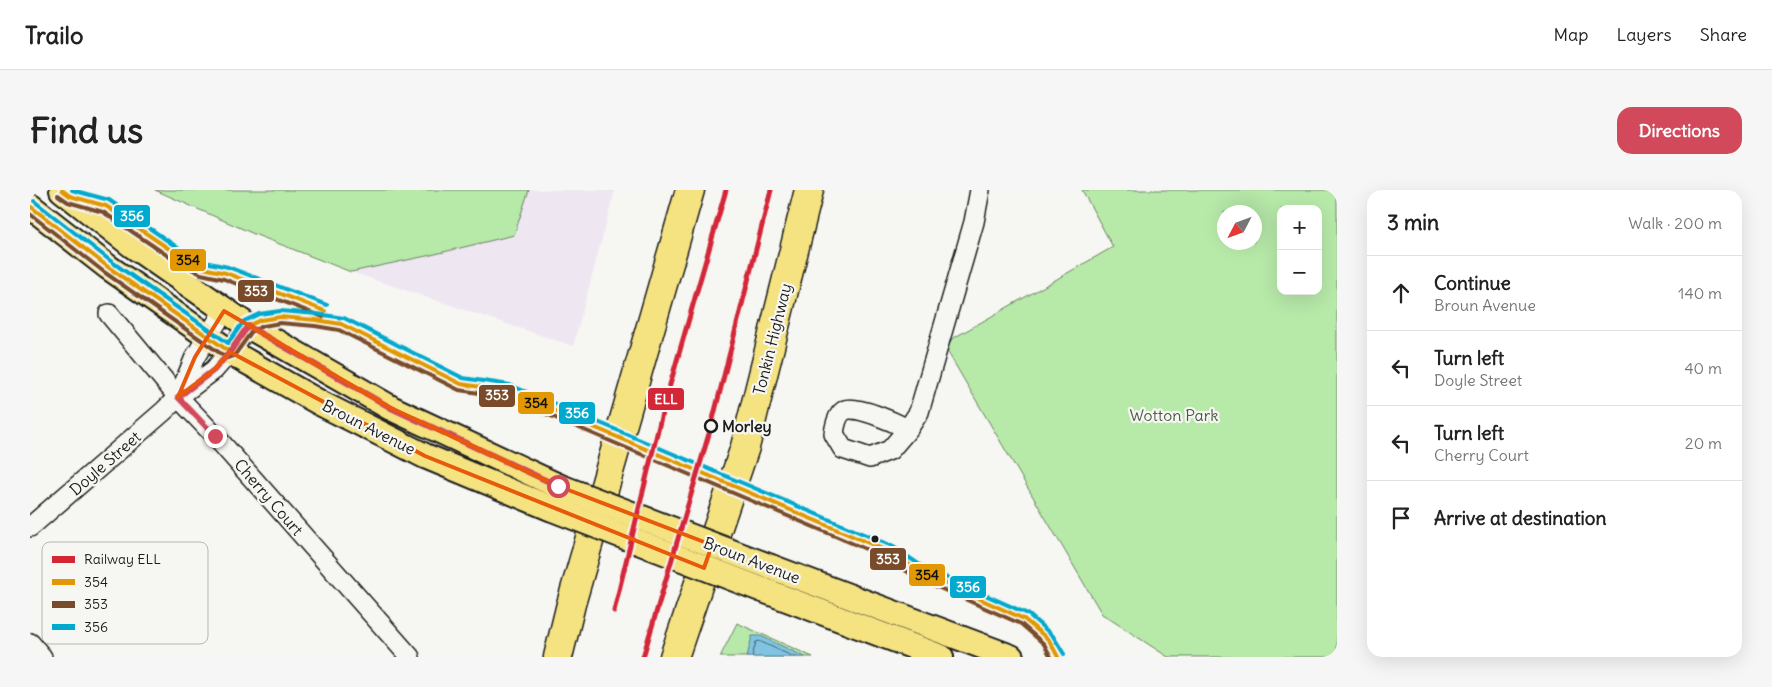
<!DOCTYPE html>
<html lang="en">
<head>
<meta charset="utf-8">
<style>
	body { margin:0; font-family:Delius,sans-serif; background:#f6f6f6; color:#222 }
	.controls { position:absolute; right:15px; top:15px; display:grid; overflow:hidden; border-radius:10px; box-shadow:0 5px 20px #0002 }
	.controls button { width:45px; height:45px; display:grid; place-items:center; padding:0; border:0; border-bottom:1px solid #e0e0e0; background:#fff; color:#222; font:25px sans-serif }
	.compass { position:absolute; left:1187px; top:15px; width:45px; height:45px; border-radius:50%; background:#fff; box-shadow:0 5px 20px #0002; rotate:229deg }
	.stop { position:absolute; width:15px; height:15px; margin:-11px; border:4px solid #d1495b; border-radius:50%; background:#fff }
	.stop.end { background:#d1495b; border-color:#fff; box-shadow:0 1px 5px #0008 }
	.list { margin:0; padding:0; list-style:none }
	h2 { display:flex; justify-content:space-between; align-items:center; height:65px; margin:0; padding:0 20px; font-size:21px }
	h2 small { font-size:16px; font-weight:400; color:#767676 }
	.list li { display:grid; grid-template-columns:32px 1fr auto; gap:15px; align-items:center; box-sizing:border-box; height:75px; padding:0 20px; border-top:1px solid #e0e0e0 }
	.list b { display:block; font-size:19px; white-space:nowrap }
	.list p { margin:0; font-size:16px; white-space:nowrap; color:#767676 }
	.list em { font-size:16px; font-style:normal; color:#767676 }
	.icon { flex:none; width:28px; height:28px; fill:none; stroke:currentColor; stroke-width:2; stroke-linecap:round; stroke-linejoin:round }
	.map { position:relative; flex:none; width:1307px; height:467px; overflow:hidden; border-radius:15px }
	header { display:flex; align-items:center; gap:30px; box-sizing:border-box; height:70px; padding:0 25px; background:#fff; border-bottom:1px solid #e0e0e0 }
	header strong { font-size:24px }
	nav { display:flex; gap:28px; margin-inline-start:auto; font-size:18px }
	.intro { display:flex; align-items:center; justify-content:space-between; box-sizing:border-box; height:120px; padding:0 30px }
	h1 { margin:0; font-size:35px }
	.button { padding:12px 22px; border-radius:15px; background:#d1495b; color:#fff; font-size:18px; font-weight:700 }
	main { display:flex; gap:30px; padding:0 30px }
	aside { flex:1; background:#fff; border-radius:15px; box-shadow:0 5px 20px #0002 }
	.map>svg:first-child { display:block }
	.built { fill:#eee6f1 }
	.green { fill:#b7e9a9; stroke:#6a8262; fill-rule:evenodd }
	.water { fill:#80c4e1; stroke:#588192 }
	.lines { fill:none; stroke-linecap:round; stroke-linejoin:round }
	.shore { stroke:#445f6b; stroke-width:1 }
	.minor-casing { stroke:#1c1c1c; stroke-width:22 }
	.major-casing { stroke:#1c1c1c; stroke-width:28 }
	.highway-casing { stroke:#1c1c1c; stroke-width:31 }
	.minor { stroke:#f6f6f2; stroke-width:19 }
	.major { stroke:#f5e382; stroke-width:24 }
	.highway { stroke:#f5e382; stroke-width:28 }
	.major-bridge-casing { stroke:#1c1c1c; stroke-width:28; stroke-linecap:butt }
	.major-bridge { stroke:#f5e382; stroke-width:24 }
	.bus-1-casing { stroke:#f6f6f2; stroke-width:8 }
	.bus-2-casing { stroke:#f6f6f2; stroke-width:8 }
	.bus-3-casing { stroke:#f6f6f2; stroke-width:8 }
	.bus-1 { stroke:#e19803; stroke-width:4 }
	.bus-2 { stroke:#7a4b2a; stroke-width:4 }
	.bus-3 { stroke:#00a9ce; stroke-width:4 }
	.rail-1-casing { stroke:#f6f6f2; stroke-width:9 }
	.rail-1 { stroke:#d32737; stroke-width:5 }
	.route { stroke:#d1495b; stroke-width:6 }
	.marked { fill:none; stroke:#e8590c; stroke-width:4; stroke-linejoin:round }
	.stop-dot { fill:#f6f6f2; stroke:#1c1c1c; stroke-width:2.5 }
	.bus-dot { fill:#1c1c1c; stroke:#f6f6f2; stroke-width:2 }
	.labels { text-anchor:middle; dominant-baseline:central; stroke-width:4.5; stroke-linejoin:round; paint-order:stroke }
	.street-label { font-size:16px; fill:#1c1c1c; stroke:#f6f6f2 }
	.park-label { font-size:16px; fill:#4a5a46; stroke:#f6f6f2 }
	.stop-label { font-size:16px; font-weight:bold; fill:#1c1c1c; stroke:#f6f6f2; text-anchor:start }
	.key { fill:#f6f6f2; stroke:#b5b5b2; stroke-width:1 }
	.key-label { font-size:14px; fill:#1c1c1c }
	.line-badge { stroke:#f6f6f2; stroke-width:2 }
	.badge-label { font-size:14px; text-anchor:middle; font-weight:bold; fill:#fff }
	.pale-badge-label { font-size:14px; text-anchor:middle; font-weight:bold; fill:#111 }
</style>
</head>
<body>
<header>
<strong>Trailo</strong>
<nav><a>Map</a><a>Layers</a><a>Share</a></nav>
</header>
<div class="intro"><h1>Find us</h1><a class="button">Directions</a></div>
<main>
<div class="map">
<svg width="1307" height="467" viewBox="0 0 1307 467">
	<rect width="100%" height="100%" fill="#f6f6f2"/>
	<filter id="ink" filterUnits="userSpaceOnUse"><feTurbulence type="fractalNoise" baseFrequency=".02" numOctaves="2"/><feDisplacementMap in="SourceGraphic" scale="10" xChannelSelector="R" yChannelSelector="G"/><feConvolveMatrix kernelMatrix="1 2 1 2 8 2 1 2 1" color-interpolation-filters="sRGB"/></filter>
	<g filter="url(#ink)">
		<polygon class="built" points="499,0 585,0 543,156 321,82 401,65 483,45"/>
		<g class="green">
			<polygon points="125,0 499,0 484,45 401,65 321,82 224,44"/>
			<path d="M 1052,0 L 1307,0 L 1307,467 L 1138,467 L 1072,424 L 913,154 L 1083,57 ZM 1251,19 L 1288,19 L 1288,101 L 1251,101 ZM 1194,22 L 1224,22 L 1224,52 L 1194,52 Z"/>
			<polygon points="707,433 783,467 690,467"/>
		</g>
		<polygon class="water" points="722,446 731,446 775,467 717,467"/>
		<g class="lines">
			<polyline class="shore" points="722,467 726,452 729,451 764,467"/>
			<defs>
				<g id="minor">
					<polyline points="79,124 148,207 185,246 380,467"/>
					<polyline points="149,206 165,167 194,121"/>
					<path d="M 878,239 C 866,233 827,215 815,220 C 807,224 805,236 804,244 L 813,259 L 840,268 L 860,260 L 878,239 L 889,222 L 944,32 L 950,0"/>
					<polyline points="0,337 134,221 148,207 184,180 200,162 218,136"/>
					<polyline points="0,453 12,467"/>
				</g>
				<g id="major">
					<polyline points="32,0 103,56 218,136 361,218 528,296"/>
					<polyline points="0,16 78,77 200,162 292,214 395,266 520,318"/>
					<polyline points="741,377 981,467"/>
					<polyline points="733,400 911,467"/>
				</g>
				<g id="highway">
					<polyline points="528,467 541,414 660,0"/>
					<polyline points="644,467 715,257 779,0"/>
				</g>
			</defs>
			<use href="#minor" class="minor-casing"/>
			<use href="#major" class="major-casing"/>
			<use href="#highway" class="highway-casing"/>
			<use href="#minor" class="minor"/>
			<use href="#major" class="major"/>
			<use href="#highway" class="highway"/>
			<defs>
				<g id="major-bridge">
					<polyline points="528,296 741,377"/>
					<polyline points="520,318 733,400"/>
				</g>
			</defs>
			<use href="#major-bridge" class="major-bridge-casing"/>
			<use href="#major-bridge" class="major-bridge"/>
			<defs>
				<g id="bus-1">
					<polyline points="32,0 40,6 76,16 148,65 173,78 196,83 295,121"/>
					<polyline points="0,16 78,77 200,162 218,136 231,130 250,127 286,130 311,134 431,194 478,201 860,362 890,382 994,429 1019,450 1028,467"/>
				</g>
				<g id="bus-2">
					<polyline points="28,5 38,12 73,22 144,70 171,84 194,89 293,127"/>
					<polyline points="0,24 74,82 197,168 204,166 222,141 233,136 250,133 285,136 309,140 429,200 476,207 857,368 887,388 991,434 1014,454 1021,467"/>
				</g>
				<g id="bus-3">
					<polyline points="42,0 79,10 151,60 175,72 198,77 297,115"/>
					<polyline points="4,11 82,72 198,153 214,131 229,124 250,121 287,124 314,128 433,188 480,195 862,356 893,377 998,424 1023,446 1034,464"/>
				</g>
			</defs>
			<use href="#bus-1" class="bus-1-casing"/>
			<use href="#bus-2" class="bus-2-casing"/>
			<use href="#bus-3" class="bus-3-casing"/>
			<use href="#bus-1" class="bus-1"/>
			<use href="#bus-2" class="bus-2"/>
			<use href="#bus-3" class="bus-3"/>
			<defs>
				<g id="rail-1">
					<polyline points="584,421 633,219 696,0"/>
					<polyline points="613,467 681,237 741,0"/>
				</g>
			</defs>
			<use href="#rail-1" class="rail-1-casing"/>
			<use href="#rail-1" class="rail-1"/>
		</g>
	</g>
	<g class="lines" filter="url(#ink)">
		<polyline class="route" points="185,246 148,207 184,180 200,162 218,136 361,218 528,296"/>
	</g>
	<path class="marked" d="M 194,121 L 361,218 L 528,296 L 682,355 L 674,378 L 395,266 L 200,162 L 184,180 L 148,207 L 165,167 Z"/>
	<circle class="stop-dot" cx="681" cy="236" r="6"/>
	<circle class="bus-dot" cx="845" cy="349" r="4.5"/>
	<g class="labels">
		<g class="street-label">
			<text transform="translate(742 149) rotate(-76)">Tonkin Highway</text>
			<text transform="translate(339 237) rotate(27)">Broun Avenue</text>
			<text transform="translate(75 273) rotate(-41)">Doyle Street</text>
			<text transform="translate(239 307) rotate(49)">Cherry Court</text>
			<text transform="translate(722 370) rotate(21)">Broun Avenue</text>
		</g>
		<g class="park-label">
			<text x="1144" y="225">Wotton Park</text>
		</g>
		<g class="stop-label">
			<text x="692" y="236">Morley</text>
		</g>
	</g>
	<rect x="12" y="352" width="166" height="102" rx="8" class="key"/>
	<rect x="22" y="366" width="23" height="7" fill="#d32737"/>
	<rect x="22" y="389" width="23" height="6" fill="#e19803"/>
	<rect x="22" y="411" width="23" height="7" fill="#7a4b2a"/>
	<rect x="22" y="434" width="23" height="6" fill="#00a9ce"/>
	<g class="key-label">
		<text x="54" y="374">Railway ELL</text>
		<text x="54" y="397">354</text>
		<text x="54" y="419">353</text>
		<text x="54" y="442">356</text>
	</g>
	<g class="line-badge">
		<rect x="83" y="14" width="38" height="24" rx="5" fill="#00a9ce"/>
		<rect x="139" y="58" width="38" height="24" rx="5" fill="#e19803"/>
		<rect x="207" y="89" width="38" height="24" rx="5" fill="#7a4b2a"/>
		<rect x="448" y="194" width="38" height="24" rx="5" fill="#7a4b2a"/>
		<rect x="617" y="197" width="38" height="24" rx="5" fill="#d32737"/>
		<rect x="487" y="201" width="38" height="24" rx="5" fill="#e19803"/>
		<rect x="528" y="211" width="38" height="24" rx="5" fill="#00a9ce"/>
		<rect x="839" y="357" width="38" height="24" rx="5" fill="#7a4b2a"/>
		<rect x="878" y="373" width="38" height="24" rx="5" fill="#e19803"/>
		<rect x="919" y="385" width="38" height="24" rx="5" fill="#00a9ce"/>
	</g>
	<g class="badge-label">
		<text x="102" y="31">356</text>
		<text x="226" y="106">353</text>
		<text x="467" y="210">353</text>
		<text x="636" y="214">ELL</text>
		<text x="547" y="228">356</text>
		<text x="858" y="374">353</text>
		<text x="938" y="402">356</text>
	</g>
	<g class="pale-badge-label">
		<text x="158" y="75">354</text>
		<text x="506" y="218">354</text>
		<text x="897" y="390">354</text>
	</g>
</svg>
<div class="controls">
<button>+</button>
<button>−</button>
</div>
<svg class="compass" viewBox="-18 -18 36 36"><path d="M0-13l5 13h-10z" fill="#e53935"/><path d="M0 13l5-13h-10z" fill="#767676"/></svg>
<div class="stop" style="left:528px;top:296px"></div>
<div class="stop end" style="left:185px;top:246px"></div>
</div>
<aside>
<h2>3 min<small>Walk · 200 m</small></h2>
<ul class="list">
<li><svg class="icon" aria-label="ahead" viewBox="0 0 24 24"><path d="M12 20V5M6 11l6-6 6 6"/></svg><div><b>Continue</b><p>Broun Avenue</p></div><em>140 m</em></li>
<li><svg class="icon" aria-label="left" viewBox="0 0 24 24"><path d="M17 20v-9H6M10 6l-5 5 5 5"/></svg><div><b>Turn left</b><p>Doyle Street</p></div><em>40 m</em></li>
<li><svg class="icon" aria-label="left" viewBox="0 0 24 24"><path d="M17 20v-9H6M10 6l-5 5 5 5"/></svg><div><b>Turn left</b><p>Cherry Court</p></div><em>20 m</em></li>
<li><svg class="icon" aria-label="arrive" viewBox="0 0 24 24"><path d="M6 21V4h12l-3 4 3 4H6"/></svg><div><b>Arrive at destination</b></div></li>
</ul>
</aside>
</main>
</body>
</html>
